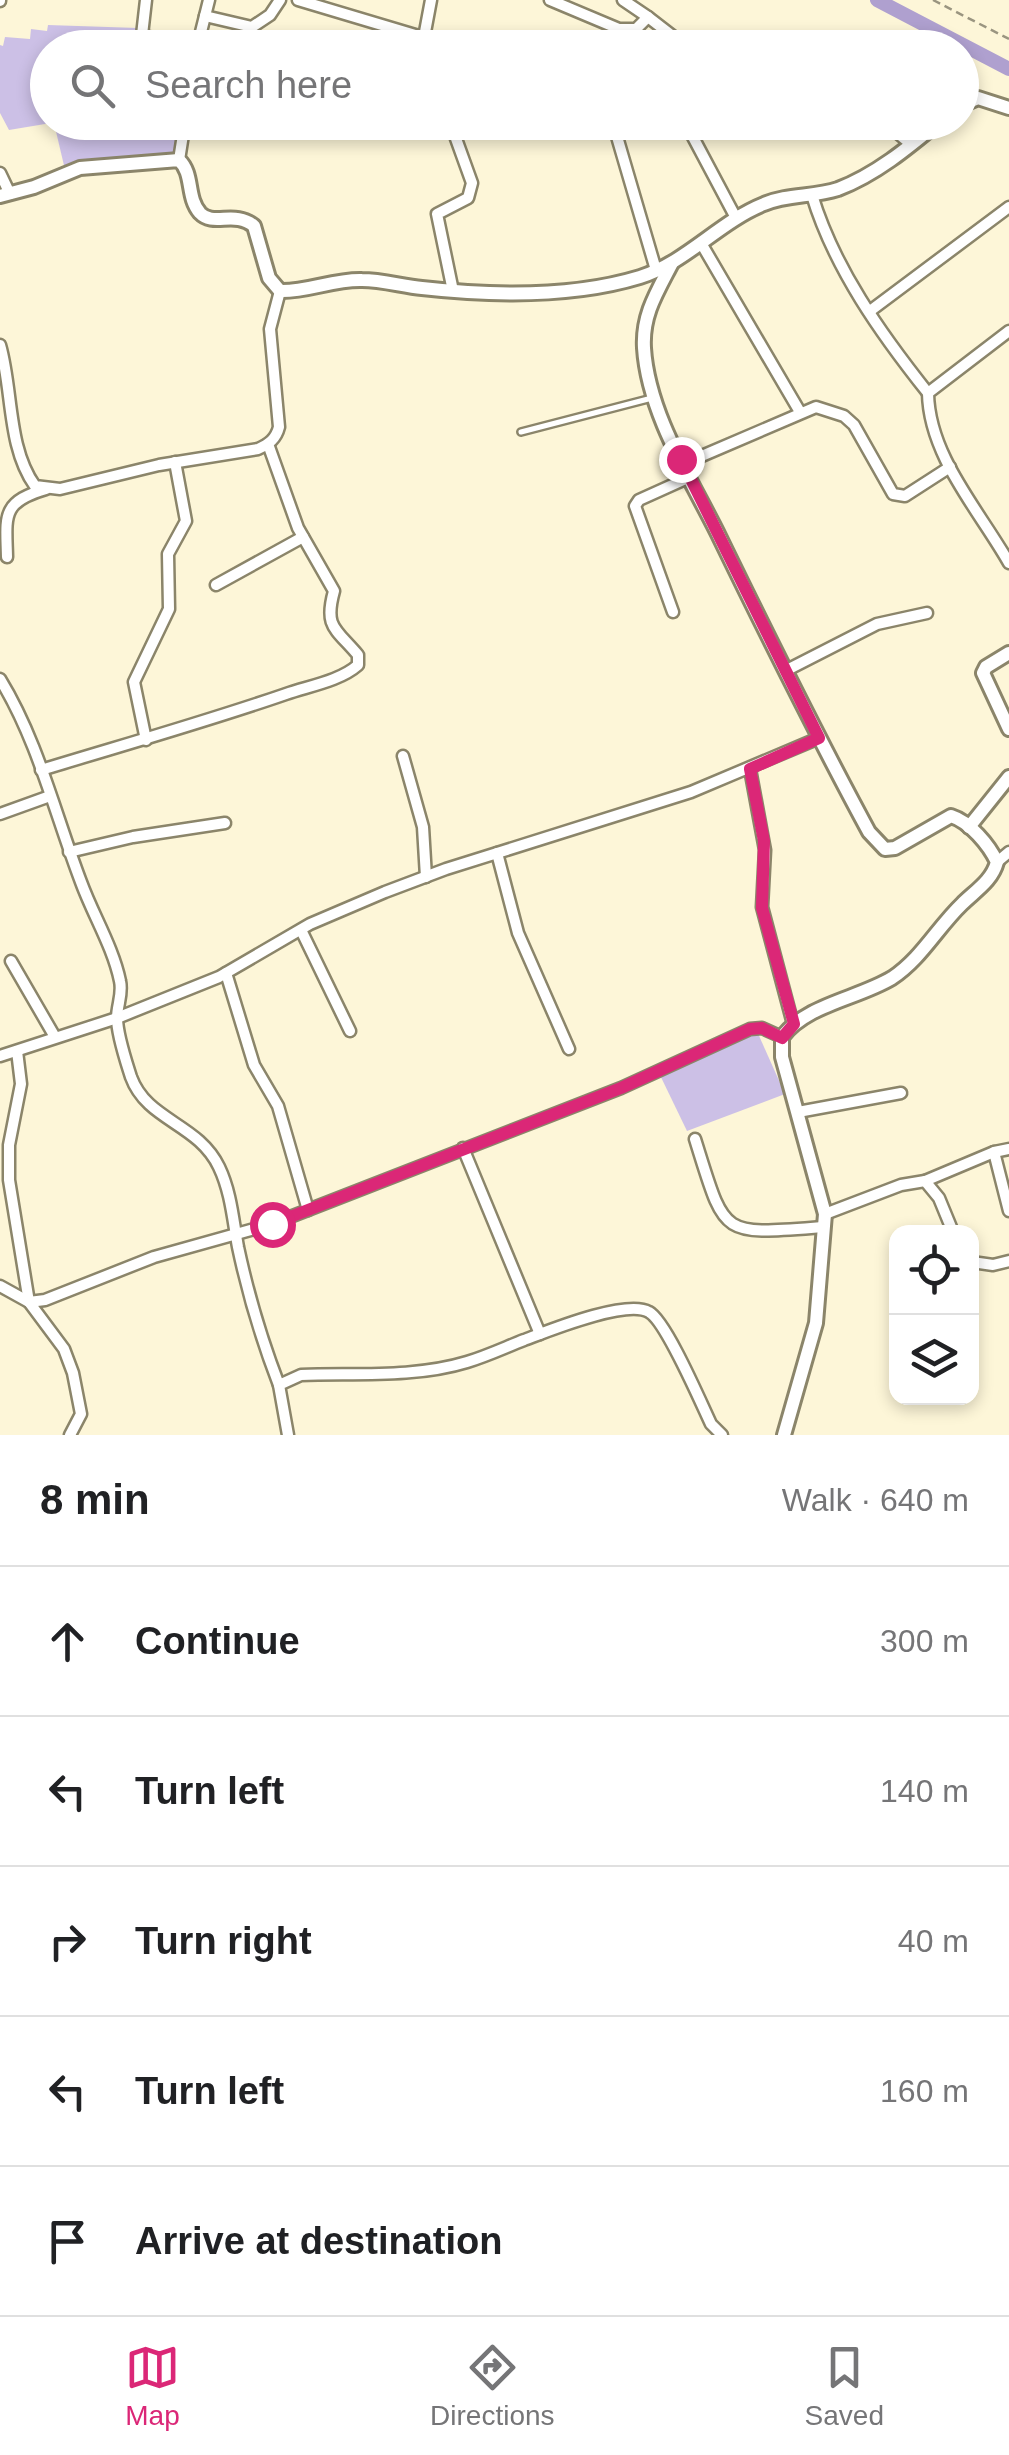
<!DOCTYPE html>
<html lang="en">
<head>
<meta charset="utf-8">
<style>
	body { margin:0; font-family:Helvetica,sans-serif; background:#f2f2f2; color:#202124 }
	.controls { position:absolute; right:30px; bottom:30px; display:grid; overflow:hidden; border-radius:20px; box-shadow:0 5px 15px #0003 }
	.controls button { width:90px; height:90px; display:grid; place-items:center; padding:0; border:0; border-bottom:2px solid #e0e0e0; background:#fff; color:#202124; font:50px sans-serif }
	.stop { position:absolute; width:30px; height:30px; margin:-22px; border:8px solid #db2777; border-radius:50%; background:#fff }
	.stop.end { background:#db2777; border-color:#fff; box-shadow:0 2px 10px #0008 }
	.list { margin:0; padding:0; list-style:none }
	h2 { display:flex; justify-content:space-between; align-items:center; height:130px; margin:0; padding:0 40px; font-size:42px }
	h2 small { font-size:32px; font-weight:400; color:#757577 }
	.list li { display:grid; grid-template-columns:65px 1fr auto; gap:30px; align-items:center; box-sizing:border-box; height:150px; padding:0 40px; border-top:2px solid #e0e0e0 }
	.list b { display:block; font-size:38px; white-space:nowrap }
	.list em { font-size:32px; font-style:normal; color:#757577 }
	.icon { flex:none; width:55px; height:55px; fill:none; stroke:currentColor; stroke-width:2; stroke-linecap:round; stroke-linejoin:round }
	.map { position:relative; flex:none; width:1009px; height:1435px; overflow:hidden }
	.search { position:absolute; background:#fff; box-shadow:0 5px 15px #0003; left:30px; right:30px; top:30px; height:110px; display:flex; align-items:center; gap:25px; box-sizing:border-box; padding:0 35px; border-radius:55px; color:#757577; font-size:38px }
	.sheet { height:880px; background:#fff }
	nav { display:flex; justify-content:space-around; align-items:center; box-sizing:border-box; height:140px; border-top:2px solid #e0e0e0; background:#fff; font-size:28px; color:#757577 }
	nav a { display:grid; justify-items:center; gap:5px }
	nav .on { color:#db2777 }
	.map>svg:first-child { display:block }
	.park { fill:#ccc0e6 }
	.lines { fill:none; stroke-linecap:round; stroke-linejoin:round }
	.canal { stroke:#afa0cf; stroke-width:14 }
	.service-casing { stroke:#8b856a; stroke-width:10 }
	.minor-casing { stroke:#8b856a; stroke-width:15 }
	.tertiary-casing { stroke:#8b856a; stroke-width:18 }
	.path { stroke:#9a9580; stroke-width:2.5; stroke-dasharray:8 5; stroke-linecap:butt }
	.service { stroke:#fff; stroke-width:5 }
	.minor { stroke:#fff; stroke-width:10 }
	.tertiary { stroke:#fff; stroke-width:12 }
	.route { stroke:#db2777; stroke-width:12 }
</style>
</head>
<body>
<div class="map">
<svg width="1009" height="1435" viewBox="0 0 1009 1435">
	<rect width="100%" height="100%" fill="#fdf6d8"/>
	<g class="park">
		<polygon points="48,25 138,28 143,40 155,47 48,48 48,122 51,123 9,130 0,113 0,45 3,46 5,37 30,39 31,29 47,31"/>
		<polygon points="54,123 189,123 180,158 66,174"/>
		<polygon points="756,1029 785,1094 687,1131 658,1071"/>
	</g>
	<g class="lines">
		<polyline class="canal" points="877,0 1009,69"/>
		<defs>
			<polyline id="service" points="521,432 652,398"/>
			<g id="minor">
				<polyline points="146,0 142,35 186,48"/>
				<polyline points="298,0 422,37"/>
				<polyline points="550,0 619,29 636,29 648,17 688,48"/>
				<polyline points="623,0 648,17"/>
				<polyline points="0,1 0,0"/>
				<polyline points="205,16 252,27 270,15 280,0"/>
				<polyline points="197,48 209,0"/>
				<polyline points="422,48 431,0"/>
				<path d="M 736,48 C 747,34 756,40 769,48"/>
				<polyline points="450,122 472,183 468,198 437,214 453,291"/>
				<polyline points="685,122 736,218"/>
				<polyline points="884,122 911,144"/>
				<polyline points="613,123 656,270"/>
				<polyline points="179,160 185,122"/>
				<polyline points="0,173 10,194"/>
				<path d="M 812,195 C 834,268 881,334 928,393"/>
				<polyline points="701,243 800,412"/>
				<polyline points="870,311 1009,207"/>
				<path d="M 1009,331 L 928,393 C 929,456 979,510 1009,563"/>
				<path d="M 0,345 C 13,390 7,447 35,486 L 60,489 L 159,465 L 258,449 C 269,444 276,439 279,427 L 270,329 L 280,291"/>
				<polyline points="683,464 816,407 844,416 854,425 893,494 905,496 950,467"/>
				<path d="M 7,557 C 6,516 1,502 46,489"/>
				<polyline points="216,585 303,537"/>
				<polyline points="673,612 635,506 639,500 690,477"/>
				<polyline points="785,671 877,624 927,613"/>
				<path d="M 0,679 C 38,741 55,814 81,882 C 93,915 113,947 120,981 C 123,994 117,1005 117,1018 C 117,1035 126,1061 131,1077 C 147,1121 198,1123 219,1167 C 231,1192 233,1220 238,1247 C 248,1294 262,1341 279,1385"/>
				<polyline points="146,740 134,682 169,609 168,554 186,521 175,462"/>
				<polyline points="403,756 423,827 426,877"/>
				<polyline points="750,769 765,850 762,907 793,1024"/>
				<path d="M 41,770 C 123,745 205,722 286,694 C 309,686 340,681 358,665 L 358,655 C 335,628 324,627 334,591 L 298,528 L 268,444"/>
				<polyline points="0,814 50,796"/>
				<polyline points="69,852 133,837 225,823"/>
				<polyline points="497,853 518,933 569,1049"/>
				<polyline points="997,862 1009,852"/>
				<polyline points="301,930 350,1031"/>
				<polyline points="11,961 55,1037"/>
				<polyline points="226,973 254,1065 278,1106 308,1210"/>
				<polyline points="17,1051 21,1084 9,1145 9,1180 29,1302 64,1349 73,1373 81,1414 70,1435"/>
				<polyline points="0,1056 117,1018 219,977 310,924 385,892 446,869 691,792 819,738"/>
				<polyline points="798,1112 901,1093"/>
				<path d="M 695,1139 C 726,1238 719,1235 824,1227"/>
				<polyline points="463,1148 540,1334"/>
				<polyline points="994,1152 1009,1211"/>
				<polyline points="925,1181 994,1152 1009,1149"/>
				<polyline points="825,1214 901,1185 925,1181 939,1198 953,1232"/>
				<polyline points="972,1262 993,1265 1009,1261"/>
				<polyline points="0,1286 29,1302 45,1300 154,1257 272,1224 621,1088 750,1029 762,1028 782,1037"/>
				<path d="M 288,1435 L 279,1385 L 301,1375 C 355,1373 415,1378 467,1362 C 487,1356 506,1347 524,1340 C 548,1331 626,1299 649,1312 C 666,1321 701,1403 711,1424 L 722,1435"/>
			</g>
			<g id="tertiary">
				<polyline points="962,105 978,98 1009,108"/>
				<path d="M 0,196 L 34,187 L 80,168 L 179,160 C 194,174 186,197 200,213 C 213,227 235,210 254,226 L 269,278 L 280,291 C 307,292 334,279 362,280 C 382,280 402,286 422,288 C 493,296 571,298 640,277 C 687,262 719,222 764,204 C 787,194 813,197 838,189 C 875,175 908,148 939,122"/>
				<path d="M 672,263 C 657,292 642,315 644,348 C 648,412 689,476 717,532 C 766,633 816,734 869,832 L 885,849 L 895,848 L 951,816 C 970,822 989,845 997,862 C 992,881 975,891 962,904 C 937,928 921,959 892,978 C 857,999 807,1004 782,1037 L 782,1057 L 825,1214 L 816,1323 L 784,1435"/>
				<polyline points="1009,653 986,667 983,673 1009,729"/>
				<polyline points="969,827 1009,777"/>
			</g>
		</defs>
		<use href="#service" class="service-casing"/>
		<use href="#minor" class="minor-casing"/>
		<use href="#tertiary" class="tertiary-casing"/>
		<polyline class="path" points="933,0 1009,39"/>
		<use href="#service" class="service"/>
		<use href="#minor" class="minor"/>
		<use href="#tertiary" class="tertiary"/>
	</g>
	<g class="lines">
		<polyline class="route" points="272,1224 621,1088 750,1029 762,1028 782,1038 794,1024 762,908 764,841 750,769 819,738 681,459"/>
	</g>
</svg>
<div class="controls">
<button><svg class="icon" aria-label="locate" viewBox="0 0 24 24"><circle cx="12" cy="12" r="6"/><path d="M12 2v4M12 18v4M2 12h4M18 12h4"/></svg></button>
<button><svg class="icon" aria-label="layers" viewBox="0 0 24 24"><path d="M12 4l9 5-9 5-9-5zM3 14l9 5 9-5"/></svg></button>
</div>
<div class="stop" style="left:272px;top:1224px"></div>
<div class="stop end" style="left:681px;top:459px"></div>
<div class="search"><svg class="icon" aria-label="search" viewBox="0 0 24 24"><circle cx="10" cy="10" r="6"/><path d="M15 15l6 6"/></svg>Search here</div>
</div>
<section class="sheet">
<h2>8 min<small>Walk · 640 m</small></h2>
<ul class="list">
<li><svg class="icon" aria-label="ahead" viewBox="0 0 24 24"><path d="M12 20V5M6 11l6-6 6 6"/></svg><div><b>Continue</b></div><em>300 m</em></li>
<li><svg class="icon" aria-label="left" viewBox="0 0 24 24"><path d="M17 20v-9H6M10 6l-5 5 5 5"/></svg><div><b>Turn left</b></div><em>140 m</em></li>
<li><svg class="icon" aria-label="right" viewBox="0 0 24 24"><path d="M7 20v-9h11M14 6l5 5-5 5"/></svg><div><b>Turn right</b></div><em>40 m</em></li>
<li><svg class="icon" aria-label="left" viewBox="0 0 24 24"><path d="M17 20v-9H6M10 6l-5 5 5 5"/></svg><div><b>Turn left</b></div><em>160 m</em></li>
<li><svg class="icon" aria-label="arrive" viewBox="0 0 24 24"><path d="M6 21V4h12l-3 4 3 4H6"/></svg><div><b>Arrive at destination</b></div></li>
</ul>
</section>
<nav>
<a class="on"><svg class="icon" aria-label="map" viewBox="0 0 24 24"><path d="M3 6l6-2 6 2 6-2v14l-6 2-6-2-6 2zM9 4v14M15 6v14"/></svg>Map</a>
<a><svg class="icon" aria-label="directions" viewBox="0 0 24 24"><path d="M12 3l9 9-9 9-9-9zM9 14v-3h6M13 9l2 2-2 2"/></svg>Directions</a>
<a><svg class="icon" aria-label="saved" viewBox="0 0 24 24"><path d="M7 4h10v16l-5-4-5 4z"/></svg>Saved</a>
</nav>
</body>
</html>
